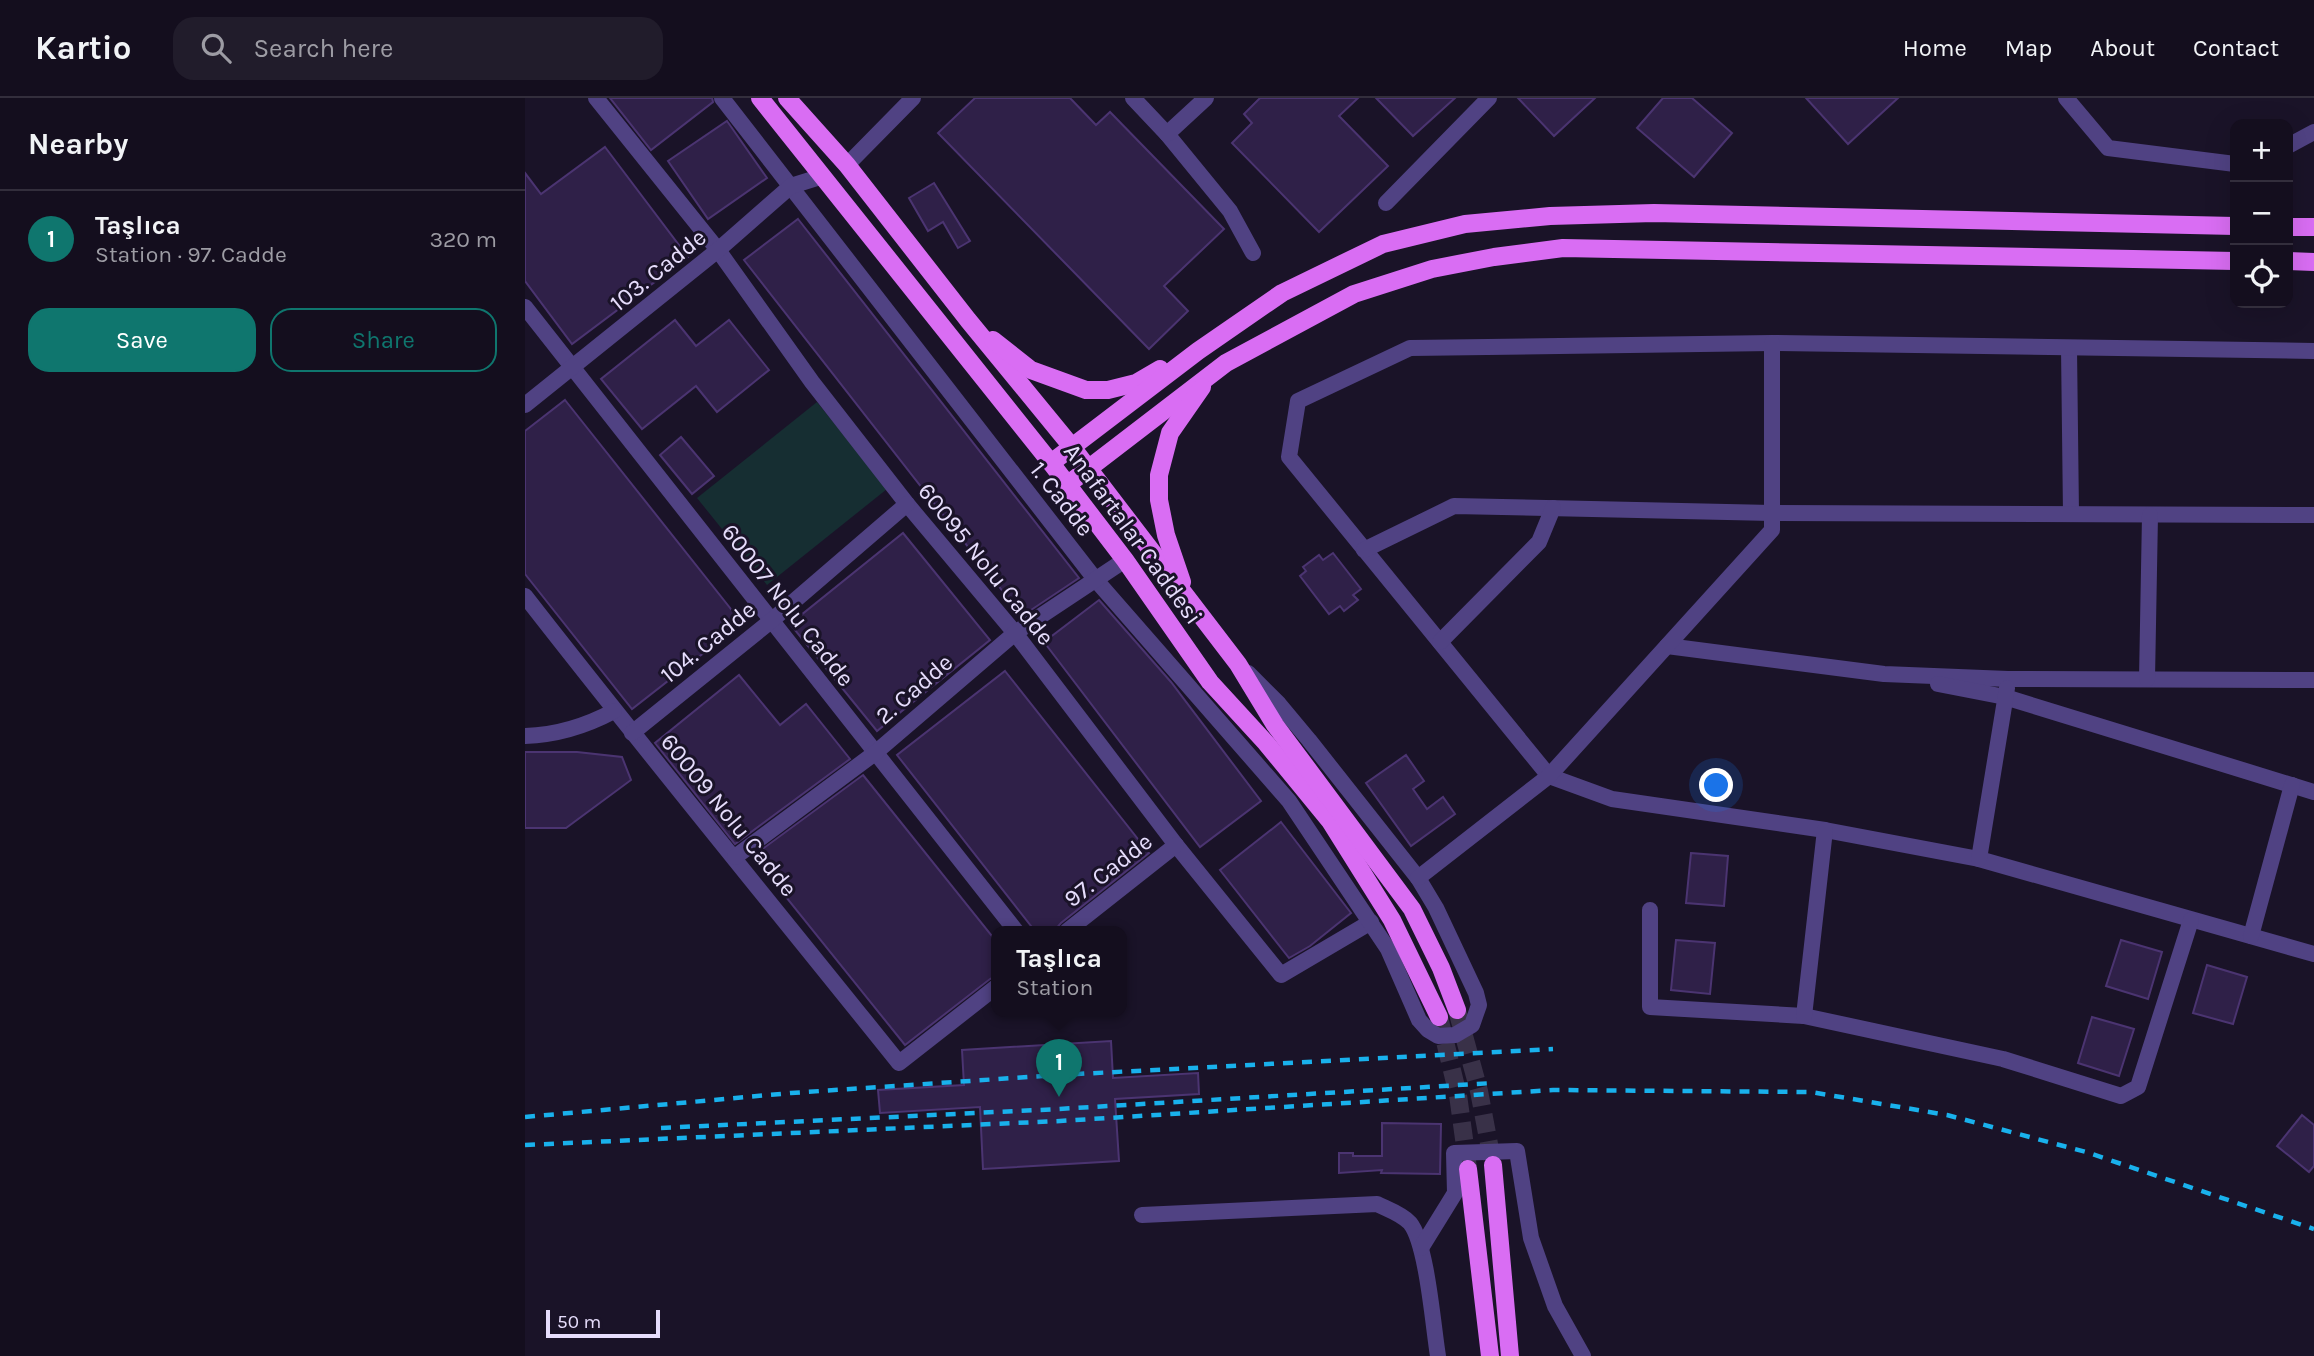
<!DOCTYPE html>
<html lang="en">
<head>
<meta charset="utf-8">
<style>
	body { margin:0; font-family:Karla,sans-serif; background:#211c2b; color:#f1f3f6 }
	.controls { position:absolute; right:21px; top:21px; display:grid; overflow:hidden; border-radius:14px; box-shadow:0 7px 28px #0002 }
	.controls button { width:63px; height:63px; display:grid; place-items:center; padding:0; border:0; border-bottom:2px solid #332e3c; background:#140e1e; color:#f1f3f6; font:35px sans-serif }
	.scale { position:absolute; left:21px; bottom:18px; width:114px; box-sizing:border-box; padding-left:7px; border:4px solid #e6ddfc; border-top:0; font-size:19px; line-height:24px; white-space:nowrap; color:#e6ddfc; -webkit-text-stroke:5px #1a1328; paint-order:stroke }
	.you { position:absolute; left:1192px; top:688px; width:24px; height:24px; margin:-18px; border:5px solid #fff; border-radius:50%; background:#1a73e8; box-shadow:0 0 0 10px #1a73e833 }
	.badge { display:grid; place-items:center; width:46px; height:46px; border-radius:50%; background:#0f766e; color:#fff; font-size:23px; font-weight:700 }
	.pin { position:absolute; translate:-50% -58px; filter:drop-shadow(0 2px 4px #0008) }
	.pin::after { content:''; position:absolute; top:37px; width:24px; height:21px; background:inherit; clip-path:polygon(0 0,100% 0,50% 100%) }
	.popup { position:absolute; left:466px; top:828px; width:136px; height:91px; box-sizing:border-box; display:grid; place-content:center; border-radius:14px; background:#140e1e; filter:drop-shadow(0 2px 5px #0005); font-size:23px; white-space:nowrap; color:#9d9ca4 }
	.popup b { font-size:26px; color:#f1f3f6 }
	.popup::after { content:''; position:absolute; left:50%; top:100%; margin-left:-14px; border:14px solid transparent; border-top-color:#140e1e }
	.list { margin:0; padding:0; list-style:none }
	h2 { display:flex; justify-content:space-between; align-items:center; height:91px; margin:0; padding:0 28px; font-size:30px }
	h2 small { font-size:23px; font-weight:400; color:#9d9ca4 }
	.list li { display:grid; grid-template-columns:46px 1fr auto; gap:21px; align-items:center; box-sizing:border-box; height:98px; padding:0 28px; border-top:2px solid #332e3c }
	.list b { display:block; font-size:26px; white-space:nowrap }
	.list p { margin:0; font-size:23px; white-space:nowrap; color:#9d9ca4 }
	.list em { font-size:23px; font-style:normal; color:#9d9ca4 }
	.actions { display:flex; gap:14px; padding:21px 28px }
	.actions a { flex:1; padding:16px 0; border:2px solid #0f766e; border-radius:21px; text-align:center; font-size:24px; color:#0f766e }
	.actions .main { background:#0f766e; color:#fff }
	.icon { flex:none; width:38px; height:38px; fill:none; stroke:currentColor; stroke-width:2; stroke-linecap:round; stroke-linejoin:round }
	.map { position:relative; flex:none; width:1789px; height:1258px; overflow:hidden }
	header { display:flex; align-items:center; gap:42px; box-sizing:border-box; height:98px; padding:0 35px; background:#140e1e; border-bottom:2px solid #332e3c }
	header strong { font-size:33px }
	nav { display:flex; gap:38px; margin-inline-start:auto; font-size:24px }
	.search { width:490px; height:63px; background:#211c2b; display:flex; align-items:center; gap:18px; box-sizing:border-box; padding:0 24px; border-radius:21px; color:#9d9ca4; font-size:26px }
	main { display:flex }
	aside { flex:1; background:#140e1e }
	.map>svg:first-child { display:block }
	.green { fill:#162e32 }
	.building { fill:#2f2048; stroke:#4b3471; stroke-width:2 }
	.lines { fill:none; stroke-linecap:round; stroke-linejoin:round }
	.major-tunnel { stroke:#393148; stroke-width:18; stroke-dasharray:18 9; stroke-linecap:butt }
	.minor { stroke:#504283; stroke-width:16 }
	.major { stroke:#d96df3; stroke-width:18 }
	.rail { stroke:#19b1ec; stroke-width:4.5; stroke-dasharray:10 9; stroke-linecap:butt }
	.labels { text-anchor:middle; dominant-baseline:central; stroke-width:6; stroke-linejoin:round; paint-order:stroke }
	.street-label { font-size:24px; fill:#e6ddfc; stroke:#1a1328 }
</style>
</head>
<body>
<header>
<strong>Kartio</strong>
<div class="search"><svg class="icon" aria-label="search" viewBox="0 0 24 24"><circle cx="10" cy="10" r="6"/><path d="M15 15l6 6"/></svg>Search here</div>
<nav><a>Home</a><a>Map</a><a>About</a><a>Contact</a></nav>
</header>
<main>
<aside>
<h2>Nearby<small></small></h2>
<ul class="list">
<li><span class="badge">1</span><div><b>Taşlıca</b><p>Station · 97. Cadde</p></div><em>320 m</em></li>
</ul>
<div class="actions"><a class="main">Save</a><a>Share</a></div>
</aside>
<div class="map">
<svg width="1789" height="1258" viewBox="0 0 1789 1258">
	<rect width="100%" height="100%" fill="#1a1328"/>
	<polygon class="green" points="292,304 362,391 242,487 172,400"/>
	<g class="building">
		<polygon points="85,0 187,0 188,4 126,52"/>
		<polygon points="450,0 545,0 571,27 585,14 699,131 639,188 663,213 624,251 413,35"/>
		<polygon points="735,0 833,0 814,18 863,68 794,134 707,45 727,25 719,16"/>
		<polygon points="851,0 930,0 888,38"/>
		<polygon points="993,0 1070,0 1029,38"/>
		<polygon points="1138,0 1167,0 1207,35 1169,79 1112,30"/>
		<polygon points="1281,0 1373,0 1323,46"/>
		<polygon points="202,23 242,80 183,121 143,63"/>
		<polygon points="80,49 163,159 47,246 0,183 0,75 16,96"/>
		<polygon points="409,85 445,143 433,150 418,124 403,133 384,100"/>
		<polygon points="273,121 554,480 497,518 219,162"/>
		<polygon points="150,222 171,248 204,222 244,272 192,314 171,288 117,331 76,281"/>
		<polygon points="40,302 217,525 107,611 0,476 0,333"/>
		<polygon points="156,339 189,378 167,396 135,357"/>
		<polygon points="378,435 465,542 352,633 265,526"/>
		<polygon points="808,455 836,491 828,497 833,502 819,513 815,508 804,516 775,478 781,473 778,469 794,457 798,462"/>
		<polygon points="574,502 646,584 736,703 675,749 519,544"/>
		<polygon points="480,573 624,755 536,825 529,833 510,833 372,657"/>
		<polygon points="214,577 255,627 281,606 325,661 210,746 130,645"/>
		<polygon points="0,654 52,654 97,659 106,682 41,730 0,730"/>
		<polygon points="881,657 899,683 888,691 902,711 918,699 930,716 886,748 841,685"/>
		<polygon points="338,677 471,843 471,878 465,881 380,947 228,758"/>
		<polygon points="756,724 826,815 785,848 764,860 695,772"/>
		<polygon points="1166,755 1203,758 1199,808 1161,805"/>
		<polygon points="1151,842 1190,845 1185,896 1146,892"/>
		<polygon points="1596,842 1637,854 1623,901 1581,888"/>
		<polygon points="1682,867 1722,879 1708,926 1668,915"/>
		<polygon points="1567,919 1609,931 1594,978 1553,965"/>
		<polygon points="586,943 588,980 673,975 674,996 590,1001 594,1063 458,1071 455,1009 355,1015 353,992 439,987 437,952"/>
		<polygon points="1777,1017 1789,1027 1789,1068 1784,1074 1752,1048"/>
		<polygon points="857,1025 916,1026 915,1076 856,1075 857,1072 814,1075 814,1055 828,1055 828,1058 857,1058"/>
	</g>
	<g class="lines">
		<g class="major-tunnel">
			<polyline points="932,912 954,993 968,1067"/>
			<polyline points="914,919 933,997 943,1070"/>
		</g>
		<g class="minor">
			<polyline points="71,0 193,152 287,284 382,406 490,535 651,747 756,877 846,824"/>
			<polyline points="197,0 570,481 764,703 863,851 894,922 903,932 913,938 930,937 947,927 954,907 951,895 911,810 893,780 784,642 754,606 723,575"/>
			<polyline points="608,0 642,36 705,113 728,155"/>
			<polyline points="1541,0 1583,50 1710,66"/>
			<polyline points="642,36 681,0"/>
			<polyline points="1763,48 1789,34"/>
			<polyline points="322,67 388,0"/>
			<polyline points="861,105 964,0"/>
			<polyline points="0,209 491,833"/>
			<polyline points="1544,250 1546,416"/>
			<polyline points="1789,253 1247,245 885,250 773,303 764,359 1024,678 1087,701 1300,732 1454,761 1789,856"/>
			<polyline points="0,307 193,152 266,88 298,78"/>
			<polyline points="839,452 929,408 1247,415 1789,417"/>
			<path d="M 0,498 C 122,655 249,809 374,965 L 471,889"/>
			<polyline points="915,544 1014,444 1028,410"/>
			<polyline points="1142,548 1359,576 1483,581 1789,582"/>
			<polyline points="1622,581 1625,417"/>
			<polyline points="1413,586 1480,599 1789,694"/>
			<polyline points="107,635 246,523 382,406"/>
			<path d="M 0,638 C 32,637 61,628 89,613"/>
			<polyline points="210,759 350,655 490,535 600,462"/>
			<polyline points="1454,761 1482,590"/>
			<polyline points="893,780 1024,678 1247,432 1247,245"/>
			<polyline points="1125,812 1125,909 1279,918 1478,961 1596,998 1613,989 1666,822"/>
			<polyline points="542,833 651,747"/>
			<polyline points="1726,838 1767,687"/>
			<polyline points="1279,918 1300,732"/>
			<path d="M 617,1117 L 852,1106 C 862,1111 877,1116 885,1125 C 902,1146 908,1228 913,1258"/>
			<polyline points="896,1150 930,1095 929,1055 992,1053 1006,1140 1030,1208 1058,1258"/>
		</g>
		<g class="major">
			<polyline points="235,0 526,365 600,462 685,584 741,645 805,723 867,822 914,919"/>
			<polyline points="262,0 322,67 443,222 547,349 713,566 750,627 887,811 916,870 932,912"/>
			<polyline points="1763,129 1789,129"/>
			<polyline points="1763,163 1789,164"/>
			<polyline points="468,242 506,272 561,292 583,292 611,285 635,271"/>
			<polyline points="526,365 673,253 757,195 858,146 940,126 1025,118 1129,115 1710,128"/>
			<polyline points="542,387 701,265 829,196 907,171 969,159 1038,150 1710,163"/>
			<polyline points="657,484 641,437 634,402 634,377 645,335 677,289"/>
			<polyline points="968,1067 985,1258"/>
			<polyline points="943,1071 965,1258"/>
		</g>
		<g class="rail">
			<polyline points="0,1019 266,995 533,977 1028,951"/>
			<polyline points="136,1030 534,1011 968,985"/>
			<polyline points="0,1047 535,1023 1028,992 1286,994 1422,1017 1561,1054 1789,1131"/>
		</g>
	</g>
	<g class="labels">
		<g class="street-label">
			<text transform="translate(133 172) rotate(-39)">103. Cadde</text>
			<text transform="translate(537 401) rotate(52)">1. Cadde</text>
			<text transform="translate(608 436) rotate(54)">Anafartalar Caddesi</text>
			<text transform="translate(461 466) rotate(51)">60095 Nolu Cadde</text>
			<text transform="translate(263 507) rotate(52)">60007 Nolu Cadde</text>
			<text transform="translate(183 544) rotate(-39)">104. Cadde</text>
			<text transform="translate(389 591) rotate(-41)">2. Cadde</text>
			<text transform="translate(204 717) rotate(51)">60009 Nolu Cadde</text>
			<text transform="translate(583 772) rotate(-38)">97. Cadde</text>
		</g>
	</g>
</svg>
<div class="controls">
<button>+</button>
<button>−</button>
<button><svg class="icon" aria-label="locate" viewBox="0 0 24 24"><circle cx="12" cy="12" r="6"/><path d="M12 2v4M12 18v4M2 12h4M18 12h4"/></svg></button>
</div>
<div class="scale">50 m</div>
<div class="you"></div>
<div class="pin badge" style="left:534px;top:999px">1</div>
<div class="popup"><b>Taşlıca</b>Station</div>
</div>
</main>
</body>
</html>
